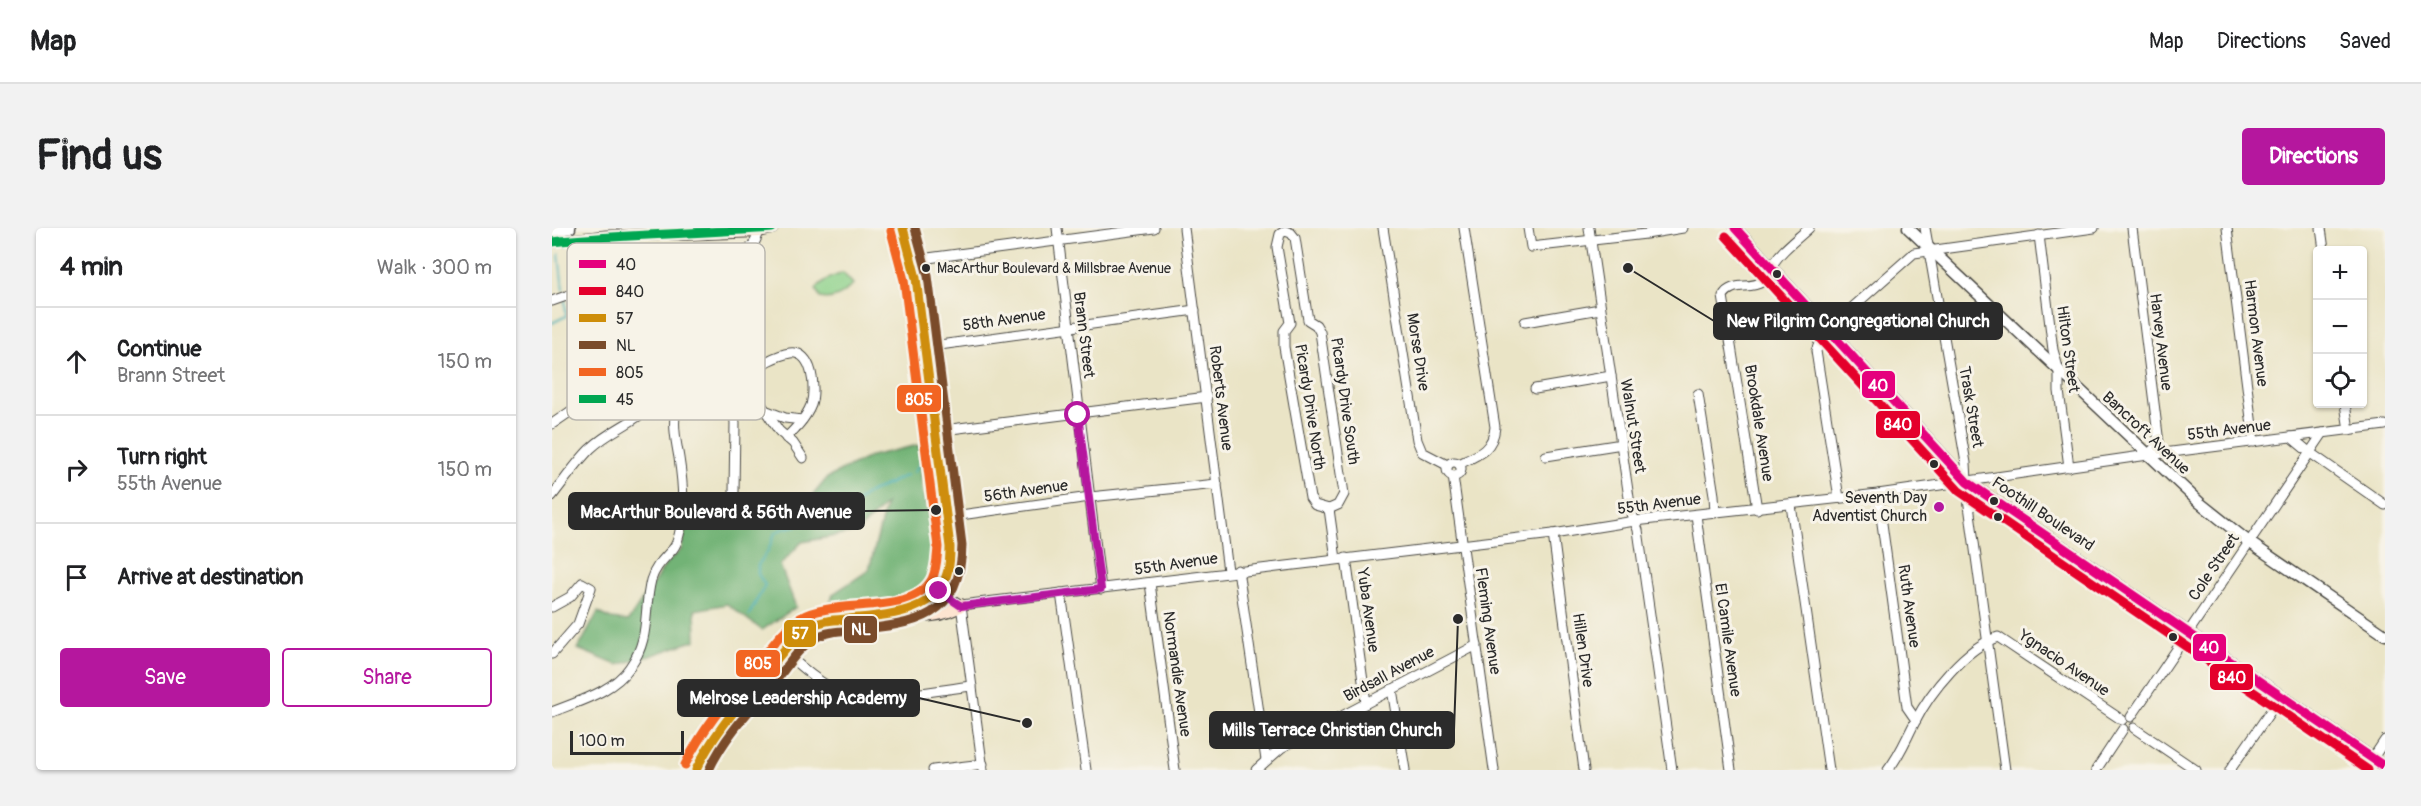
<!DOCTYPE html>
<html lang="en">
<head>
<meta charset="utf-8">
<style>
	body { margin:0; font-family:Pangolin,sans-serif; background:#f2f2f2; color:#202124 }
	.controls { position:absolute; right:18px; top:18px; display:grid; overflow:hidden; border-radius:6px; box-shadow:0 2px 4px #0004 }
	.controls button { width:54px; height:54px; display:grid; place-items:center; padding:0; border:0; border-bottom:2px solid #e0e0e0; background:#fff; color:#202124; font:30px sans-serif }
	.scale { position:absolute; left:18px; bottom:15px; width:114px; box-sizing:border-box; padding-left:6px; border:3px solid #2b2b2b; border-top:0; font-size:16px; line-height:21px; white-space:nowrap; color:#2b2b2b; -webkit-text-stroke:4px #f7f3e8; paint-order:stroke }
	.stop { position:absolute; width:18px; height:18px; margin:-14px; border:4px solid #b5179e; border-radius:50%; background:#fff }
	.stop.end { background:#b5179e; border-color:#fff; box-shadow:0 2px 6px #0008 }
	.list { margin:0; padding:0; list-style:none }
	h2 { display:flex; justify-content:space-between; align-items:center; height:78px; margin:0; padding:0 24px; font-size:26px }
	h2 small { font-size:20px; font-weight:400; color:#757577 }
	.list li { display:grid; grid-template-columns:39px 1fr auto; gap:18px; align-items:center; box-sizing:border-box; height:108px; padding:0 24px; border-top:2px solid #e0e0e0 }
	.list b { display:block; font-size:22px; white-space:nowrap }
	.list p { margin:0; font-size:20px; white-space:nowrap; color:#757577 }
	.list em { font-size:20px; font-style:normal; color:#757577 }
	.actions { display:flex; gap:12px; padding:18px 24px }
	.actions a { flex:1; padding:14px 0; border:2px solid #b5179e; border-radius:6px; text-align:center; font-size:21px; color:#b5179e }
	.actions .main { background:#b5179e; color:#fff }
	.icon { flex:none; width:33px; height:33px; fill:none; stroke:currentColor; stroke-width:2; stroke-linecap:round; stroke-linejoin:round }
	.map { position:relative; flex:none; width:1833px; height:542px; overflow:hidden; border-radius:6px }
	header { display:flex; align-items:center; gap:36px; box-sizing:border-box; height:84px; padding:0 30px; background:#fff; border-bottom:2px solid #e0e0e0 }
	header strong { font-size:28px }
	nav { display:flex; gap:33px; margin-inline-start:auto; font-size:21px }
	.intro { display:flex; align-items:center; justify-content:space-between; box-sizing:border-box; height:144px; padding:0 36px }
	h1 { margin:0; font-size:42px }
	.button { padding:15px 27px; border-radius:6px; background:#b5179e; color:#fff; font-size:21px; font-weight:700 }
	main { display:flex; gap:36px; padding:0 36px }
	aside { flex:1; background:#fff; border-radius:6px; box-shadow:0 2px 4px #0004 }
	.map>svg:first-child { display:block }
	.green { fill:#8dd18a; stroke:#5c7e5a; stroke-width:1.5 }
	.forest { fill:#72b376; stroke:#4e6f50; stroke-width:1.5 }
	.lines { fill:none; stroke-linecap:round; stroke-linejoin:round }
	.stream { stroke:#3bacb6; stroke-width:2 }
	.minor-casing { stroke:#484742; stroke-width:11 }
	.tertiary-casing { stroke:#484742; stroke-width:13 }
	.secondary-casing { stroke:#484742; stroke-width:14 }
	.minor { stroke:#fff; stroke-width:9 }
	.tertiary { stroke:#fff; stroke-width:10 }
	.secondary { stroke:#fde4d1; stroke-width:12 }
	.bus-1-casing { stroke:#f7f3e8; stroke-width:14 }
	.bus-2-casing { stroke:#f7f3e8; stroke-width:14 }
	.bus-3-casing { stroke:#f7f3e8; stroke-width:14 }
	.bus-4-casing { stroke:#f7f3e8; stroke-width:14 }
	.bus-5-casing { stroke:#f7f3e8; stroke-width:14 }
	.bus-6-casing { stroke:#f7f3e8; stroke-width:14 }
	.bus-1 { stroke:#e5007d; stroke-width:9 }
	.bus-2 { stroke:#e4002b; stroke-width:9 }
	.bus-3 { stroke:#ce8d09; stroke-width:9 }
	.bus-4 { stroke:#7a4b2a; stroke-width:9 }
	.bus-5 { stroke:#f26522; stroke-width:9 }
	.bus-6 { stroke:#00a651; stroke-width:9 }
	.route { stroke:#b5179e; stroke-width:8 }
	.bus-dot { fill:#2b2b2b; stroke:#f7f3e8; stroke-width:2 }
	.poi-dot { fill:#b5179e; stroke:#f7f3e8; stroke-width:2 }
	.labels { text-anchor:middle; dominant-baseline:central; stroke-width:6; stroke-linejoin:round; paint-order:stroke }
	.bus-label { font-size:14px; fill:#2b2b2b; stroke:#f7f3e8; text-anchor:start }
	.street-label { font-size:16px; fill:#2b2b2b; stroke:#f7f3e8 }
	.poi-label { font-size:16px; fill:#2b2b2b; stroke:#f7f3e8; text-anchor:end }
	.key { fill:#f7f3e8; stroke:#bab7af; stroke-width:1.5 }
	.key-label { font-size:16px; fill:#2b2b2b }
	.leader { fill:none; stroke:#2b2b2b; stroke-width:2 }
	.callout-dot { fill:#2b2b2b; stroke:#f7f3e8; stroke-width:2 }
	.callout { fill:#2b2b2b; stroke:#2b2b2b; stroke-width:2 }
	.callout-label { font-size:18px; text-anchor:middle; font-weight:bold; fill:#fff }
	.line-badge { stroke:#f7f3e8; stroke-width:2 }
	.badge-label { font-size:16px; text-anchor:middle; font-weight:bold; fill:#fff }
</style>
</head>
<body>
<header>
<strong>Map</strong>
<nav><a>Map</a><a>Directions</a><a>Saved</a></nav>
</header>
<div class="intro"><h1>Find us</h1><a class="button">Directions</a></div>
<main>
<aside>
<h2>4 min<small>Walk · 300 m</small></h2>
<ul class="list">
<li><svg class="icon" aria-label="ahead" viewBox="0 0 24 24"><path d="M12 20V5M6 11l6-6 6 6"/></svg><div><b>Continue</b><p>Brann Street</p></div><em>150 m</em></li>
<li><svg class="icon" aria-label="right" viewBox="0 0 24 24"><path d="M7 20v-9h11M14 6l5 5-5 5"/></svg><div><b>Turn right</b><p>55th Avenue</p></div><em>150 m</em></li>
<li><svg class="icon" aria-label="arrive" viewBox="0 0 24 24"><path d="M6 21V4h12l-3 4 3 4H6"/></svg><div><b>Arrive at destination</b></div></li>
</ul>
<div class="actions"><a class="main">Save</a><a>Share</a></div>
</aside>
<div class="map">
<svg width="1833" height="542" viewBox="0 0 1833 542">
	<rect width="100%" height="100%" fill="#f7f3e8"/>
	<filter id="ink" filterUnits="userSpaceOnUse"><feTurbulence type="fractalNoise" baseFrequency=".0167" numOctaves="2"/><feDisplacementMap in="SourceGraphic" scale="12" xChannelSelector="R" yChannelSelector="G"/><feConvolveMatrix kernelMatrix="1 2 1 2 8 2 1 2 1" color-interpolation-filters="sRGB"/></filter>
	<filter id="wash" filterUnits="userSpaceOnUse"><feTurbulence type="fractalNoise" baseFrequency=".008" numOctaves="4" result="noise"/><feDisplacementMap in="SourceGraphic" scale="24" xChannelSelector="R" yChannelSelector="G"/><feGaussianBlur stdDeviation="1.35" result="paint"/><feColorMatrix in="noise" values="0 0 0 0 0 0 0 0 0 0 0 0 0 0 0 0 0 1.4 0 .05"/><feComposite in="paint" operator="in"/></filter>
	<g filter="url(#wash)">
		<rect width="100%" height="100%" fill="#eae4c6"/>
		<path class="green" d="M 291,45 L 301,56 C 292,66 282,73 268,70 L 264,61 C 272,51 280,49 291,45 Z"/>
		<path class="forest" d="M 367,217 C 369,235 368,257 373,274 C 386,319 397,318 372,364 L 347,370 L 278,378 L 281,366 L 317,342 L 334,276 L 305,304 L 250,314 L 228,337 L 244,379 L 210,402 L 175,376 L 143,382 L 144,412 L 98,428 L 65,437 L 26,421 L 46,384 L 59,391 L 76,393 L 114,336 L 129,322 L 137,288 L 152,280 L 184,280 L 239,294 L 275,250 L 319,228 Z"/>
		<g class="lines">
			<g class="stream">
				<polyline points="7,26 11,62"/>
				<polyline points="0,95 14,88 13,72"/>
				<polyline points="362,244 375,226"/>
				<polyline points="197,387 213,357 206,346 206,337 216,323 223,305 230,301 255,295 265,287 287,285 297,281 313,267 355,247"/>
			</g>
		</g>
	</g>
	<g filter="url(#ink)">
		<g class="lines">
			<defs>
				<g id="minor">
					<polyline points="505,0 549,361"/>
					<polyline points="632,0 676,343"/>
					<polyline points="831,0 865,212 870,224 895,237"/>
					<polyline points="976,0 979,19 1094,6 1131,0"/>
					<polyline points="1037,0 1079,283 1086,302 1120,542"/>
					<polyline points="1373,0 1414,235 1416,270 1453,542"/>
					<polyline points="1580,0 1607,215 1596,227"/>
					<polyline points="1675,0 1702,214"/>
					<polyline points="1769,0 1772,22"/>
					<polyline points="733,3 739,5 743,10 756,92 764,97 768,104 792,266 786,277 777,281"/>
					<polyline points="733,3 728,6 725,19 738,95 732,103 732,119 758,270 763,277 777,281"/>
					<polyline points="1487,7 1501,122 1507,143 1507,163 1517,239"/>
					<path d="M 173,30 C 193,23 201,25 207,3"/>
					<polyline points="361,32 602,0"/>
					<path d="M 0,73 L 142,23 C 159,19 169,23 179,38 C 181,75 163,90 137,113 C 129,119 123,124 119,134"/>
					<polyline points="973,94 1048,81"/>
					<polyline points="158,95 173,142 205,170 227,203 241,215 251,230"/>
					<polyline points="373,119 643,82"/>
					<circle cx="122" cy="141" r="7"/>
					<polyline points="178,147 183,195 182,264"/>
					<path d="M 184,152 C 200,143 219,128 238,125 C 261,122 264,161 259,177 C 254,190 243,201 234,210"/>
					<polyline points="983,161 1059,148"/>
					<polyline points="1146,166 1162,267 1163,285"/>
					<polyline points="1793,176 1797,202"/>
					<polyline points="215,183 233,190 250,192"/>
					<path d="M 0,196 C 30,176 81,136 117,135"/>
					<polyline points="383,203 655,169"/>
					<polyline points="1739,209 1757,224 1833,277"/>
					<polyline points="994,228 1070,216"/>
					<circle cx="902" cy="241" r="7"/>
					<path d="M 907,236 C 926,227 941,222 943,199 L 912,0"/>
					<polyline points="901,248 942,542"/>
					<polyline points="1326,266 1355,479 1364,492"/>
					<path d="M 0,268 C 12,253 24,235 38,221 C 69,192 102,193 117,146"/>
					<polyline points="1287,270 1264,123 1274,99 1285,93 1362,25 1542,0"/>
					<polyline points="1239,277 1277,542"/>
					<polyline points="777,281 784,331"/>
					<path d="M 1205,281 L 1171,68 C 1180,53 1197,62 1210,54 C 1217,50 1217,45 1220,38 C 1228,23 1244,12 1257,0"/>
					<polyline points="1144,287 1179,542"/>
					<polyline points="394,289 538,269 665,256"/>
					<polyline points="1001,306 1032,542"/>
					<polyline points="794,330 814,475"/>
					<polyline points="686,342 714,532"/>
					<polyline points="598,355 623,542"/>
					<polyline points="387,363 409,377 1001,306 1083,293 1326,266 1596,227 1833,197"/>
					<polyline points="509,365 534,542"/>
					<polyline points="409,377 431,542"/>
					<polyline points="0,379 18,369 30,355 39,360 26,396 0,426"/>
					<path d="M 232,424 C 248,437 265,454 284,462 C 318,477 383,462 420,458"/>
					<polyline points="840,461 853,542"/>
					<path d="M 0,484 C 27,473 61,464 78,439 C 99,410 91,384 99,352 C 103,339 110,333 119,323 C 127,316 129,299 130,289 C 132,270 130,249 127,230 C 125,217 121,202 123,189 C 127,171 162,165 129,143"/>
					<polyline points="1579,489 1771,205"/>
					<polyline points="1582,500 1644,542"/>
					<polyline points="381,542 431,536"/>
					<polyline points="704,542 729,520 925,417"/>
					<path d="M 1336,542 C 1348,527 1354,511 1363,494 C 1378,464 1414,419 1446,409 L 1570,492"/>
					<polyline points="1544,542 1571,501"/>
					<polyline points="1678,542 1729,468"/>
					<polyline points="1813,542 1833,512"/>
				</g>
				<g id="tertiary">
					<polyline points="1356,0 1648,275 1697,314 1833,407"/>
					<polyline points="0,3 18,0"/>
					<polyline points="0,14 54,8 130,6 135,1"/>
				</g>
				<g id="secondary">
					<polyline points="1183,0 1415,254 1833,539"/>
					<polyline points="130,6 207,3 220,0"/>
					<path d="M 350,386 C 369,390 392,388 409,377"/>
					<path d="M 144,542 C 159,505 189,476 214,445 C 226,431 238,412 254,401 C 266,393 280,392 294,391 C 345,385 401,387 398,319 L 364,50 L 351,0"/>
				</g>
			</defs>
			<use href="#minor" class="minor-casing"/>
			<use href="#tertiary" class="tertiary-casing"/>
			<use href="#secondary" class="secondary-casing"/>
			<use href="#minor" class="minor"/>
			<use href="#tertiary" class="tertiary"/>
			<use href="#secondary" class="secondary"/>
			<defs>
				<polyline id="bus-1" points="1183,0 1415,254 1833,539"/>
				<polyline id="bus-2" points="1174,8 1407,263 1816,542"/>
				<path id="bus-3" d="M 144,542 C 162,504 190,474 216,442 C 229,427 240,409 257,399 C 270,392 284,392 297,391 C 334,387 386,386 396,342 C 398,335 398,326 398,319 L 364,50 L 351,0"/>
				<path id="bus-4" d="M 157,542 C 173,507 201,479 226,450 C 237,436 247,419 263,410 C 275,403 290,403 303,402 C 364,396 409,390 410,317 L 376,48 L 363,0"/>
				<path id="bus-5" d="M 133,537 C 151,499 178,469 205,437 C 218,421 230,402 248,390 C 282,369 360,389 380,351 C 385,341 385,330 386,319 L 352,52 L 339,3"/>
				<path id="bus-6" d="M 0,14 C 73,6 147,6 220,0"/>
			</defs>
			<use href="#bus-1" class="bus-1-casing"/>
			<use href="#bus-2" class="bus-2-casing"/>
			<use href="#bus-3" class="bus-3-casing"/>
			<use href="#bus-4" class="bus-4-casing"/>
			<use href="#bus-5" class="bus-5-casing"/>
			<use href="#bus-6" class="bus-6-casing"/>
			<use href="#bus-1" class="bus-1"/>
			<use href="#bus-2" class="bus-2"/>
			<use href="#bus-3" class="bus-3"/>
			<use href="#bus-4" class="bus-4"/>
			<use href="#bus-5" class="bus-5"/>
			<use href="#bus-6" class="bus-6"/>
		</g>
	</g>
	<g class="lines" filter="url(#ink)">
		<polyline class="route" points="387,363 409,378 549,361 526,187"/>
	</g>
	<g class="bus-dot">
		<circle cx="374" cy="40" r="5"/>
		<circle cx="1225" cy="46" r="5"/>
		<circle cx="1382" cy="236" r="5"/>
		<circle cx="1442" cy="273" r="5"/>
		<circle cx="1446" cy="289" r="5"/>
		<circle cx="407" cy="343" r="5"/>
		<circle cx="1621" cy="409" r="5"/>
	</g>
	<circle class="poi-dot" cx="1387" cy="279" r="6"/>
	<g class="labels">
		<g class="bus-label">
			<text x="385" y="40">MacArthur Boulevard &amp; Millsbrae Avenue</text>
		</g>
		<g class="street-label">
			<text transform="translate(452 92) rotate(-8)">58th Avenue</text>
			<text transform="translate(1704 105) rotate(83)">Harmon Avenue</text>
			<text transform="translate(532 107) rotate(83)">Brann Street</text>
			<text transform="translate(1609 114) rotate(83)">Harvey Avenue</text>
			<text transform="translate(1516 121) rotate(82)">Hilton Street</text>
			<text transform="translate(866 124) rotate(81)">Morse Drive</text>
			<text transform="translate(669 170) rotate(83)">Roberts Avenue</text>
			<text transform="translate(793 173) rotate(82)">Picardy Drive South</text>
			<text transform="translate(758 179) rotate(81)">Picardy Drive North</text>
			<text transform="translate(1419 179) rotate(80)">Trask Street</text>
			<text transform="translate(1207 195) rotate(81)">Brookdale Avenue</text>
			<text transform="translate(1081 198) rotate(81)">Walnut Street</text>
			<text transform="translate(1677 202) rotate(-7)">55th Avenue</text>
			<text transform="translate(1594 205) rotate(43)">Bancroft Avenue</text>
			<text transform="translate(474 263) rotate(-8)">56th Avenue</text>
			<text transform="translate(1107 276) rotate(-7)">55th Avenue</text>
			<text transform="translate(1491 286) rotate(34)">Foothill Boulevard</text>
			<text transform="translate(624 336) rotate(-8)">55th Avenue</text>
			<text transform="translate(1662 339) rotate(-56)">Cole Street</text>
			<text transform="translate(1357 378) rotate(82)">Ruth Avenue</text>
			<text transform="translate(816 382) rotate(82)">Yuba Avenue</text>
			<text transform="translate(936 393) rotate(82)">Fleming Avenue</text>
			<text transform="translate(1176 412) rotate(82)">El Camile Avenue</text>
			<text transform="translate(1031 422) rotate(82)">Hillen Drive</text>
			<text transform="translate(1512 435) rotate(34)">Ygnacio Avenue</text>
			<text transform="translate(625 446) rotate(82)">Normandie Avenue</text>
			<text transform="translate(837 446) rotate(-28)">Birdsall Avenue</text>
		</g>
		<g class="poi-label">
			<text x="1375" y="270">Seventh Day<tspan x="1375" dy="18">Adventist Church</tspan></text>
		</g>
	</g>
	<rect x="15" y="15" width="198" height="177" rx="9" class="key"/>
	<rect x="27" y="32" width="27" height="8" fill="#e5007d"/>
	<rect x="27" y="59" width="27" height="8" fill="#e4002b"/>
	<rect x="27" y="86" width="27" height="8" fill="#ce8d09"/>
	<rect x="27" y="113" width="27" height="8" fill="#7a4b2a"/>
	<rect x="27" y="140" width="27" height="8" fill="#f26522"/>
	<rect x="27" y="167" width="27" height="8" fill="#00a651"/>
	<g class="key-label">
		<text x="64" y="42">40</text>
		<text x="64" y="69">840</text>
		<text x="64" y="96">57</text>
		<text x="64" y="123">NL</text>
		<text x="64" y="150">805</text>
		<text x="64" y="177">45</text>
	</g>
	<path class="leader" d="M1076 40L1162 93M384 282L312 283M475 495L367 470M906 391L902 502"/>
	<g class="callout-dot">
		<circle cx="1076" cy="40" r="6"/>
		<circle cx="384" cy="282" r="6"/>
		<circle cx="475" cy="495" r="6"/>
		<circle cx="906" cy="391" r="6"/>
	</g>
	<g class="callout">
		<rect x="1162" y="75" width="288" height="36" rx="6"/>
		<rect x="17" y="265" width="295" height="36" rx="6"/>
		<rect x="126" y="452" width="241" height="36" rx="6"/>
		<rect x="658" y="484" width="244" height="36" rx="6"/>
	</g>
	<g class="callout-label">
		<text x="1306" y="99">New Pilgrim Congregational Church</text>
		<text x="164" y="290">MacArthur Boulevard &amp; 56th Avenue</text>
		<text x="246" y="476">Melrose Leadership Academy</text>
		<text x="780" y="508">Mills Terrace Christian Church</text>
	</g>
	<g class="line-badge">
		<rect x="1309" y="142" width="35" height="29" rx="6" fill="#e5007d"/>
		<rect x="344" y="156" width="46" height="29" rx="6" fill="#f26522"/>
		<rect x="1323" y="182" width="46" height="29" rx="6" fill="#e4002b"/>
		<rect x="291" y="387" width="35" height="29" rx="6" fill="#7a4b2a"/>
		<rect x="231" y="391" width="34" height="29" rx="6" fill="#ce8d09"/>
		<rect x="1640" y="405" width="35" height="29" rx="6" fill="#e5007d"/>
		<rect x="183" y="421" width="46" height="29" rx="6" fill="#f26522"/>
		<rect x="1657" y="435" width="45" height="28" rx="6" fill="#e4002b"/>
	</g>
	<g class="badge-label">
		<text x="1326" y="163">40</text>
		<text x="367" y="177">805</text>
		<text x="1346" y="202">840</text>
		<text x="309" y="407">NL</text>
		<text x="248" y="411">57</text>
		<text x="1657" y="425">40</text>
		<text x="206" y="441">805</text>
		<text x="1680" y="455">840</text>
	</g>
</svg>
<div class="controls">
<button>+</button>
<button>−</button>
<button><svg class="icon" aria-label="locate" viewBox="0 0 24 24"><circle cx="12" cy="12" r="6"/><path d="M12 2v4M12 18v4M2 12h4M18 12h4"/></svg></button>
</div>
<div class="scale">100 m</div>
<div class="stop" style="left:526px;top:187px"></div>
<div class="stop end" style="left:387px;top:363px"></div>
</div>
</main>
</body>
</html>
